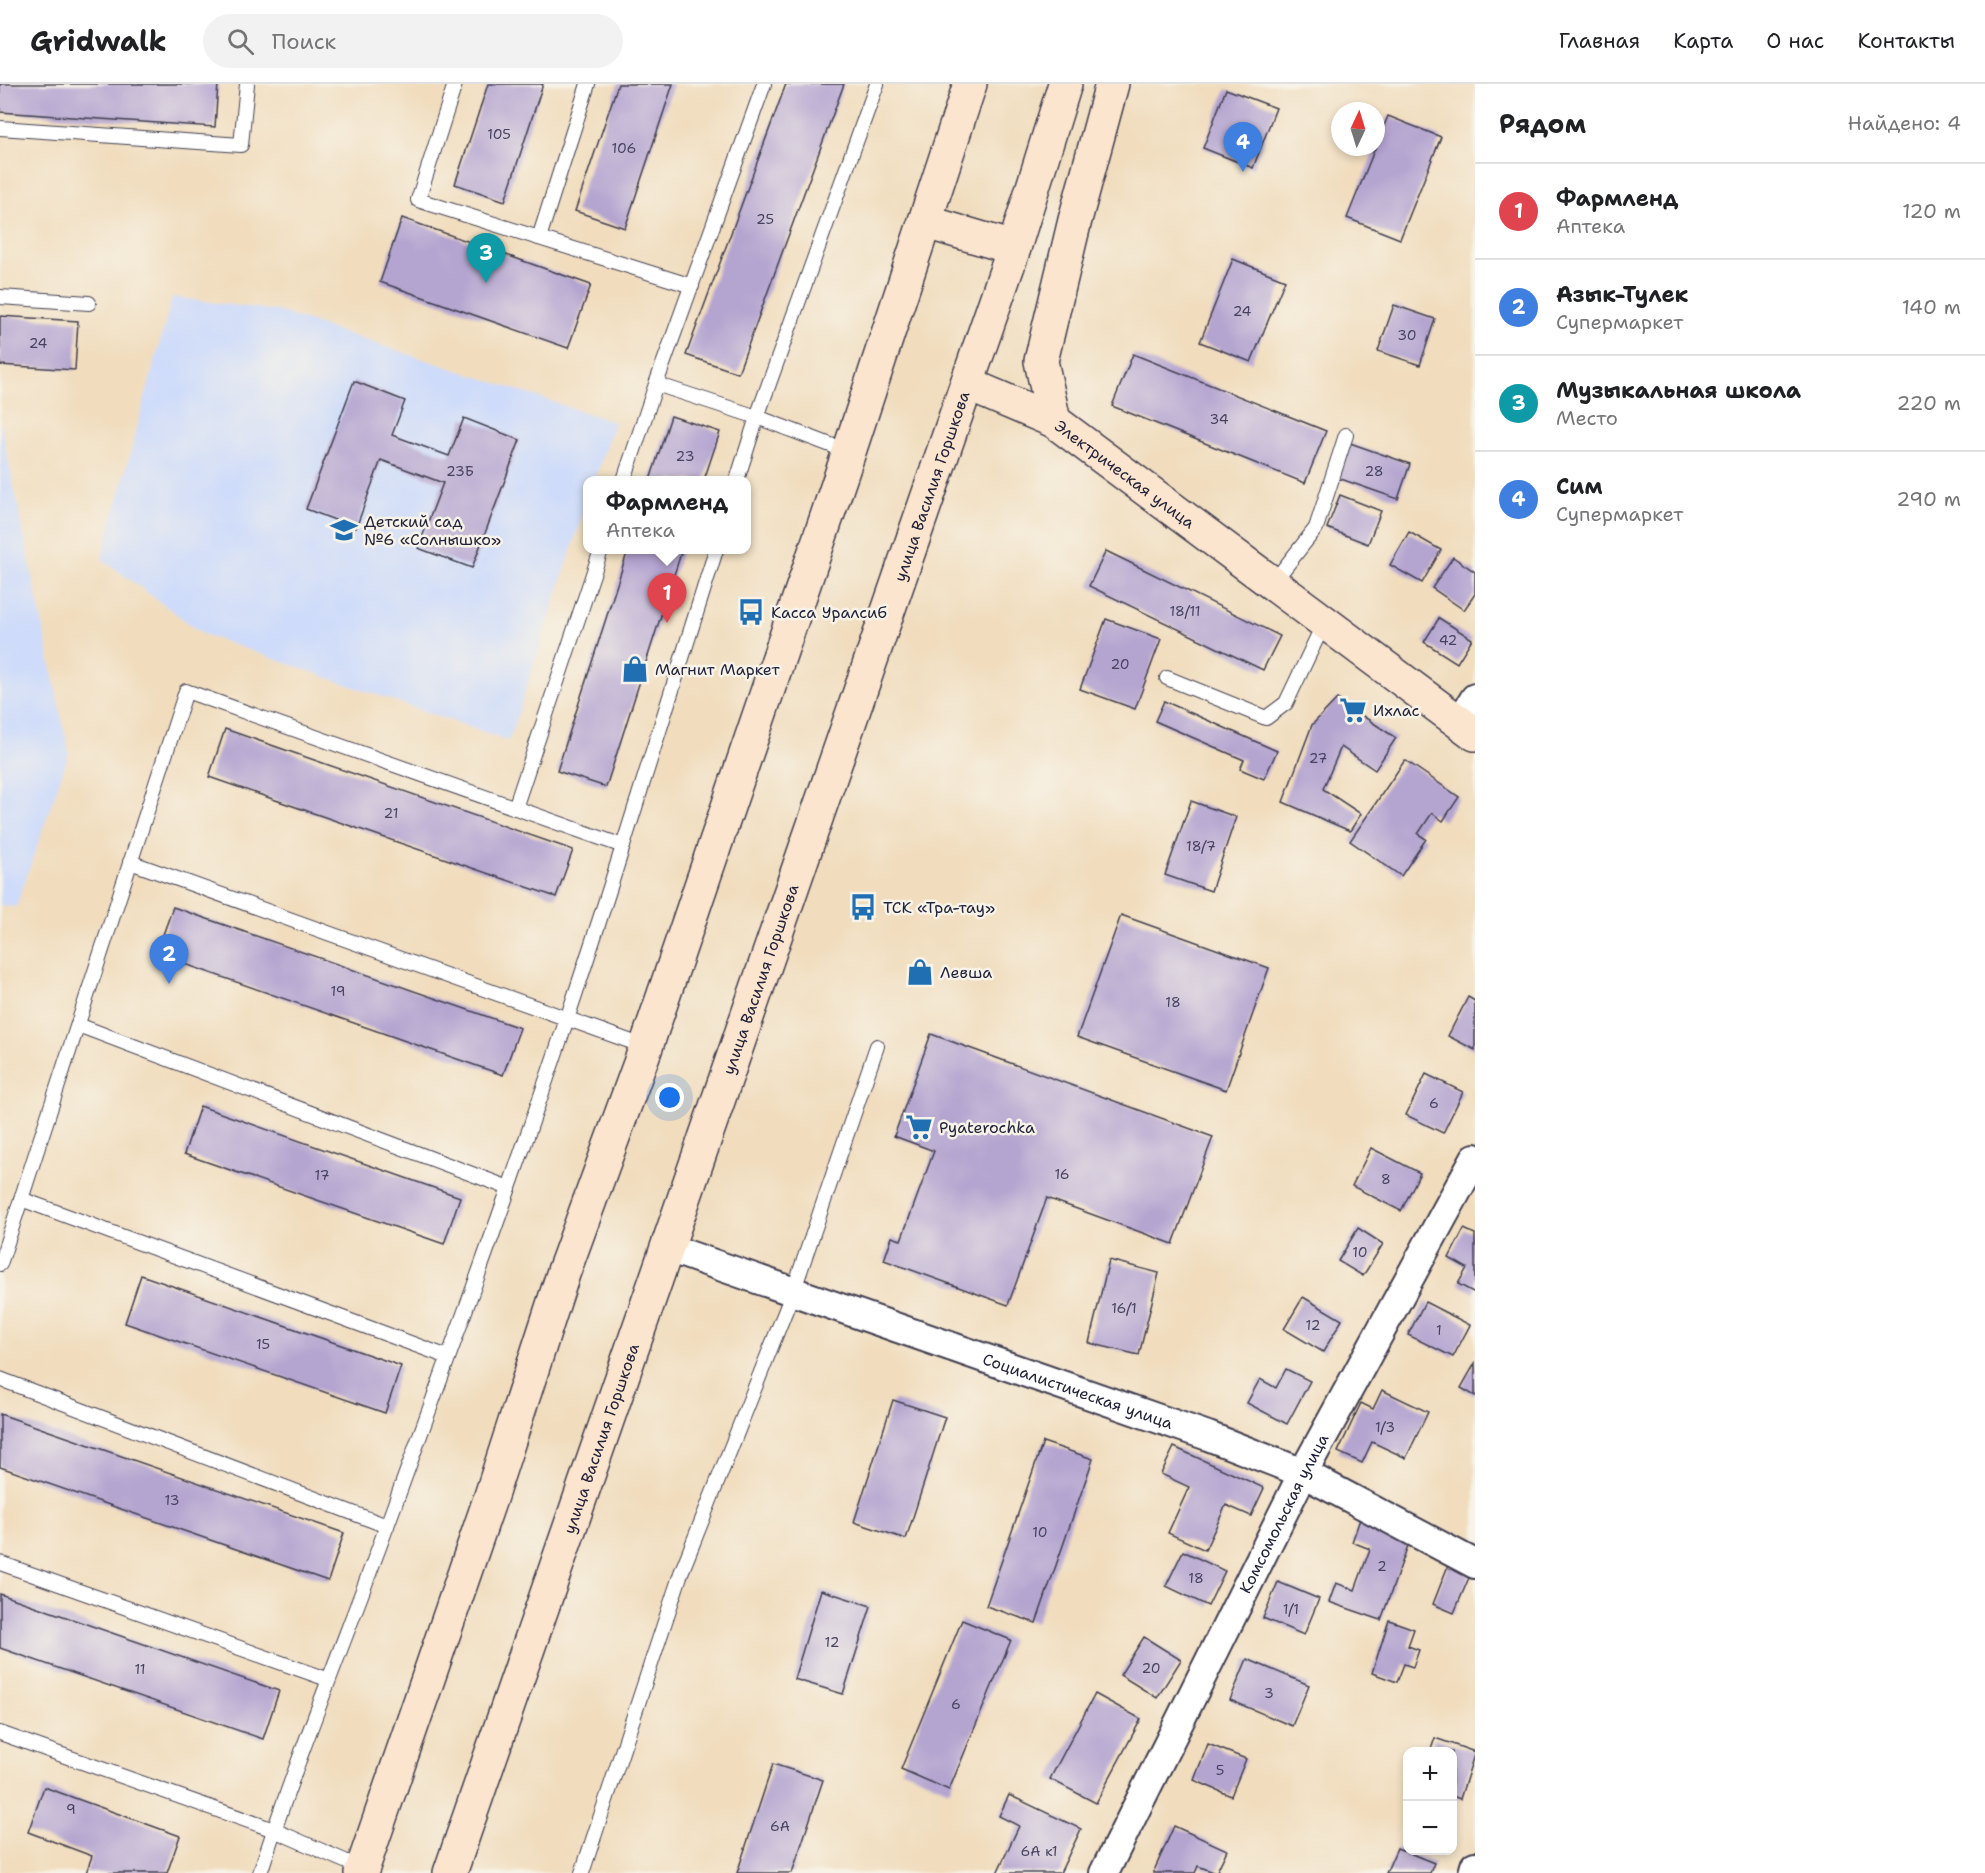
<!DOCTYPE html>
<html lang="ru">
<head>
<meta charset="utf-8">
<style>
	body { margin:0; font-family:"Shantell Sans",sans-serif; background:#f2f2f2; color:#202124 }
	.controls { position:absolute; right:18px; bottom:18px; display:grid; overflow:hidden; border-radius:12px; box-shadow:0 3px 9px #0003 }
	.controls button { width:54px; height:54px; display:grid; place-items:center; padding:0; border:0; border-bottom:2px solid #e0e0e0; background:#fff; color:#202124; font:30px sans-serif }
	.compass { position:absolute; left:1331px; top:18px; width:54px; height:54px; border-radius:50%; background:#fff; box-shadow:0 3px 9px #0003; rotate:4deg }
	.you { position:absolute; left:670px; top:1014px; width:21px; height:21px; margin:-15px; border:4px solid #fff; border-radius:50%; background:#1a73e8; box-shadow:0 0 0 9px #1a73e833 }
	.badge { display:grid; place-items:center; width:39px; height:39px; border-radius:50%; background:#d93025; color:#fff; font-size:20px; font-weight:700 }
	.pin { position:absolute; translate:-50% -50px; filter:drop-shadow(0 2px 3px #0008) }
	.pin::after { content:''; position:absolute; top:32px; width:21px; height:18px; background:inherit; clip-path:polygon(0 0,100% 0,50% 100%) }
	.popup { position:absolute; left:583px; top:392px; width:168px; height:78px; box-sizing:border-box; display:grid; place-content:center; border-radius:12px; background:#fff; filter:drop-shadow(0 2px 4px #0005); font-size:20px; white-space:nowrap; color:#757577 }
	.popup b { font-size:22px; color:#202124 }
	.popup::after { content:''; position:absolute; left:50%; top:100%; margin-left:-12px; border:12px solid transparent; border-top-color:#fff }
	.list { margin:0; padding:0; list-style:none }
	h2 { display:flex; justify-content:space-between; align-items:center; height:78px; margin:0; padding:0 24px; font-size:26px }
	h2 small { font-size:20px; font-weight:400; color:#757577 }
	.list li { display:grid; grid-template-columns:39px 1fr auto; gap:18px; align-items:center; box-sizing:border-box; height:96px; padding:0 24px; border-top:2px solid #e0e0e0 }
	.list b { display:block; font-size:22px; white-space:nowrap }
	.list p { margin:0; font-size:20px; white-space:nowrap; color:#757577 }
	.list em { font-size:20px; font-style:normal; color:#757577 }
	.icon { flex:none; width:33px; height:33px; fill:none; stroke:currentColor; stroke-width:2; stroke-linecap:round; stroke-linejoin:round }
	.map { position:relative; flex:none; width:1475px; height:1789px; overflow:hidden }
	header { display:flex; align-items:center; gap:36px; box-sizing:border-box; height:84px; padding:0 30px; background:#fff; border-bottom:2px solid #e0e0e0 }
	header strong { font-size:28px }
	nav { display:flex; gap:33px; margin-inline-start:auto; font-size:21px }
	.search { width:420px; height:54px; background:#f2f2f2; display:flex; align-items:center; gap:15px; box-sizing:border-box; padding:0 21px; border-radius:33px; color:#757577; font-size:22px }
	main { display:flex }
	aside { flex:1; background:#fff }
	.map>svg:first-child { display:block }
	.built { fill:#cedbfa }
	.building { fill:#b4a4d0 }
	.lines { fill:none; stroke-linecap:round; stroke-linejoin:round }
	.lane-casing { stroke:#413e4f; stroke-width:16 }
	.street-casing { stroke:#413e4f; stroke-width:32 }
	.secondary-casing { stroke:#413e4f; stroke-width:36 }
	.lane { stroke:#fff; stroke-width:14 }
	.street { stroke:#fff; stroke-width:28 }
	.secondary { stroke:#fbe5cf; stroke-width:33 }
	.labels { text-anchor:middle; dominant-baseline:central; stroke-width:5; stroke-linejoin:round; paint-order:stroke }
	.number-label { font-size:14px; fill:#464260 }
	.street-label { font-size:16px; fill:#22223b; stroke:#f7f3e8 }
	.poi-label { font-size:16px; fill:#22223b; stroke:#f7f3e8; text-anchor:start }
</style>
</head>
<body>
<header>
<strong>Gridwalk</strong>
<div class="search"><svg class="icon" aria-label="search" viewBox="0 0 24 24"><circle cx="10" cy="10" r="6"/><path d="M15 15l6 6"/></svg>Поиск</div>
<nav><a>Главная</a><a>Карта</a><a>О нас</a><a>Контакты</a></nav>
</header>
<main>
<div class="map">
<svg width="1475" height="1789" viewBox="0 0 1475 1789">
	<rect width="100%" height="100%" fill="#f7f3e8"/>
	<filter id="ink" filterUnits="userSpaceOnUse"><feTurbulence type="fractalNoise" baseFrequency=".0167" numOctaves="2"/><feDisplacementMap in="SourceGraphic" scale="12" xChannelSelector="R" yChannelSelector="G"/><feConvolveMatrix kernelMatrix="1 2 1 2 8 2 1 2 1" color-interpolation-filters="sRGB"/></filter>
	<filter id="wash" filterUnits="userSpaceOnUse"><feTurbulence type="fractalNoise" baseFrequency=".008" numOctaves="4" result="noise"/><feDisplacementMap in="SourceGraphic" scale="24" xChannelSelector="R" yChannelSelector="G"/><feGaussianBlur stdDeviation="1.35" result="paint"/><feColorMatrix in="noise" values="0 0 0 0 0 0 0 0 0 0 0 0 0 0 0 0 0 1.4 0 .05"/><feComposite in="paint" operator="in"/></filter>
	<g filter="url(#wash)">
		<rect width="100%" height="100%" fill="#f1ddbe"/>
		<g class="built">
			<polygon points="172,213 277,227 614,338 595,396 588,396 587,418 509,657 203,550 102,475"/>
			<polygon points="0,336 69,669 16,823 0,821"/>
		</g>
		<g id="blocks">
			<g class="building">
				<polygon points="0,0 218,0 215,43 0,28"/>
				<polygon points="488,0 543,0 505,117 455,100"/>
				<polygon points="618,0 673,0 625,144 575,127"/>
				<polygon points="786,0 844,0 738,289 686,271"/>
				<polygon points="1226,5 1276,24 1253,84 1203,64"/>
				<polygon points="1388,32 1441,53 1400,155 1347,134"/>
				<polygon points="402,134 591,201 568,264 380,198"/>
				<polygon points="1233,175 1285,196 1251,278 1200,258"/>
				<polygon points="1394,221 1435,235 1420,281 1378,267"/>
				<polygon points="0,232 78,237 75,286 0,281"/>
				<polygon points="1133,270 1326,347 1305,399 1112,322"/>
				<polygon points="354,297 405,317 392,351 449,372 464,334 520,356 472,484 418,464 443,399 381,376 356,444 306,425"/>
				<polygon points="671,332 720,348 704,396 650,396"/>
				<polygon points="1350,359 1410,380 1398,415 1338,394"/>
				<polygon points="1340,411 1381,427 1368,460 1327,444"/>
				<polygon points="1409,448 1441,466 1422,499 1390,481"/>
				<polygon points="628,466 682,466 606,703 557,687"/>
				<polygon points="1106,467 1280,552 1263,586 1089,502"/>
				<polygon points="1453,473 1475,488 1475,510 1464,526 1432,504"/>
				<polygon points="1439,534 1472,555 1457,579 1424,558"/>
				<polygon points="1106,535 1161,555 1135,625 1080,605"/>
				<polygon points="1337,615 1396,654 1375,686 1341,663 1323,705 1361,730 1350,747 1283,718 1312,641"/>
				<polygon points="1164,617 1277,667 1264,695 1240,685 1244,676 1155,637"/>
				<polygon points="225,645 573,766 556,813 209,693"/>
				<polygon points="1405,676 1459,713 1443,737 1432,729 1418,750 1426,755 1401,792 1350,757"/>
				<polygon points="1191,717 1236,733 1211,807 1165,791"/>
				<polygon points="173,823 520,944 503,991 156,870"/>
				<polygon points="1121,831 1269,884 1226,1006 1077,953"/>
				<polygon points="1468,913 1475,917 1475,966 1448,952"/>
				<polygon points="931,950 1213,1053 1173,1160 1047,1114 1008,1221 884,1176 892,1153 901,1156 934,1067 894,1052"/>
				<polygon points="1426,990 1463,1008 1443,1049 1406,1031"/>
				<polygon points="200,1022 460,1113 444,1160 184,1070"/>
				<polygon points="1371,1064 1420,1089 1401,1127 1352,1102"/>
				<polygon points="1358,1144 1383,1160 1363,1192 1338,1177"/>
				<polygon points="1464,1145 1475,1150 1475,1209 1458,1200 1467,1184 1449,1174"/>
				<polygon points="1109,1176 1159,1189 1139,1271 1089,1259"/>
				<polygon points="141,1191 401,1282 385,1329 125,1239"/>
				<polygon points="1303,1213 1342,1236 1323,1268 1284,1245"/>
				<polygon points="1425,1218 1470,1241 1453,1273 1408,1251"/>
				<polygon points="1475,1279 1475,1312 1461,1304"/>
				<polygon points="1286,1285 1310,1297 1287,1340 1247,1319 1260,1295 1276,1304"/>
				<polygon points="1382,1306 1428,1328 1406,1374 1372,1358 1362,1379 1338,1368 1361,1319 1373,1325"/>
				<polygon points="893,1316 945,1333 906,1455 854,1438"/>
				<polygon points="0,1330 344,1449 328,1497 0,1383"/>
				<polygon points="1043,1358 1093,1375 1036,1539 986,1522"/>
				<polygon points="1174,1363 1264,1404 1251,1432 1226,1421 1205,1466 1168,1449 1189,1403 1161,1390"/>
				<polygon points="1360,1435 1411,1453 1381,1536 1329,1518 1336,1499 1355,1506 1370,1465 1352,1458"/>
				<polygon points="1183,1467 1225,1487 1208,1522 1166,1502"/>
				<polygon points="1449,1479 1471,1489 1454,1529 1433,1520"/>
				<polygon points="1278,1498 1319,1515 1304,1551 1263,1534"/>
				<polygon points="821,1506 871,1522 843,1610 794,1595"/>
				<polygon points="0,1510 279,1607 263,1655 0,1564"/>
				<polygon points="962,1536 1011,1556 949,1706 901,1685"/>
				<polygon points="1389,1536 1414,1545 1408,1562 1419,1566 1413,1583 1404,1580 1397,1598 1372,1589"/>
				<polygon points="1144,1553 1181,1576 1157,1614 1120,1591"/>
				<polygon points="1247,1575 1309,1601 1292,1642 1230,1616"/>
				<polygon points="1095,1610 1141,1635 1096,1719 1050,1695"/>
				<polygon points="1435,1654 1475,1668 1460,1715 1452,1712 1452,1668 1430,1668"/>
				<polygon points="1208,1660 1246,1675 1231,1712 1194,1696"/>
				<polygon points="773,1680 823,1696 792,1789 737,1789"/>
				<polygon points="44,1703 180,1752 167,1789 86,1789 92,1772 28,1748"/>
				<polygon points="1009,1711 1081,1745 1060,1789 997,1789 1019,1742 999,1732"/>
				<polygon points="1174,1742 1227,1766 1216,1789 1198,1782 1195,1789 1153,1789"/>
				<polygon points="1397,1764 1434,1779 1430,1789 1386,1789"/>
			</g>
		</g>
	</g>
	<g filter="url(#ink)">
		<use href="#blocks" fill-opacity="0" stroke="#413e4f" stroke-width="1.5"/>
		<g class="lines">
			<defs>
				<g id="lane">
					<polyline points="455,0 418,116 692,202"/>
					<polyline points="0,44 241,61 247,0"/>
					<polyline points="539,154 588,0"/>
					<polyline points="0,213 89,219"/>
					<polyline points="849,368 757,333 877,0"/>
					<polyline points="624,396 656,300"/>
					<polyline points="737,396 757,333 656,300 764,0"/>
					<polyline points="1272,500 1316,444 1346,351"/>
					<polyline points="1167,594 1266,634 1286,619 1324,539"/>
					<polyline points="515,724 601,466"/>
					<polyline points="623,762 716,466"/>
					<polyline points="130,778 646,963"/>
					<polyline points="78,941 509,1104"/>
					<polyline points="21,1115 448,1273"/>
					<path d="M 0,1180 L 186,607 L 623,762 C 552,990 470,1215 388,1439 C 345,1556 298,1671 260,1789"/>
					<polyline points="0,1295 387,1442"/>
					<polyline points="0,1479 327,1595"/>
					<polyline points="0,1649 274,1746 363,1785"/>
					<polyline points="582,1789 681,1489 793,1208 877,962"/>
				</g>
				<g id="street">
					<polyline points="1460,638 1475,614"/>
					<path id="s1" d="M 668,1164 L 1208,1352 L 1303,1389 L 1475,1480"/>
					<path id="s2" d="M 1104,1789 L 1303,1389 L 1475,1074"/>
					<polyline points="1473,1789 1475,1782"/>
				</g>
				<g id="secondary">
					<path id="s3" d="M 1112,0 L 1075,136 L 1041,277 L 1054,337 L 1475,650"/>
					<polyline points="926,138 1014,164"/>
					<polyline points="967,300 1054,337"/>
					<polyline points="361,1789 490,1415 564,1187 646,963 849,368 970,0"/>
					<path id="s4" d="M 450,1789 L 1014,164 L 1065,0"/>
				</g>
			</defs>
			<use href="#lane" class="lane-casing"/>
			<use href="#street" class="street-casing"/>
			<use href="#secondary" class="secondary-casing"/>
			<use href="#lane" class="lane"/>
			<use href="#street" class="street"/>
			<use href="#secondary" class="secondary"/>
		</g>
	</g>
	<defs>
		<symbol id="school-bare" viewBox="-9 -9 18 18"><path d="M0-5L7-2L0 1L-7-2ZM-4 1L0 2.5L4 1V4Q0 6-4 4Z" fill="#1f6fb2" stroke="#f7f3e8" stroke-width="2.5" paint-order="stroke"/></symbol>
		<symbol id="bus-bare" viewBox="-9 -9 18 18"><path d="M-5-6H5V4H4V6H2V4H-2V6H-4V4H-5ZM-3.5-4V0h7V-4ZM-3.5 1.2v1.5H-2V1.2ZM2 1.2v1.5H3.5V1.2Z" fill="#1f6fb2" stroke="#f7f3e8" stroke-width="2.5" paint-order="stroke"/></symbol>
		<symbol id="shop-bare" viewBox="-9 -9 18 18"><path d="M-5-2.5h2.3a2.7 3.5 0 0 1 5.4 0H5L5.5 6h-11ZM-1.5-2.5h3a1.5 2.3 0 0 0-3 0Z" fill="#1f6fb2" stroke="#f7f3e8" stroke-width="2.5" paint-order="stroke"/></symbol>
		<symbol id="supermarket-bare" viewBox="-9 -9 18 18"><path d="M-6-5.5h2.5l.6 2H6L4.5 2H-2.5L-4.4-4H-6ZM-1.5 3.2a1.3 1.3 0 1 0 .1 0ZM3 3.2a1.3 1.3 0 1 0 .1 0Z" fill="#1f6fb2" stroke="#f7f3e8" stroke-width="2.5" paint-order="stroke"/></symbol>
	</defs>
	<g fill-rule="evenodd">
		<use href="#school-bare" x="325" y="427" width="38" height="38"/>
		<use href="#bus-bare" x="732" y="509" width="38" height="38"/>
		<use href="#shop-bare" x="616" y="566" width="38" height="38"/>
		<use href="#supermarket-bare" x="1334" y="607" width="38" height="38"/>
		<use href="#bus-bare" x="844" y="804" width="38" height="38"/>
		<use href="#shop-bare" x="901" y="869" width="38" height="38"/>
		<use href="#supermarket-bare" x="900" y="1024" width="38" height="38"/>
	</g>
	<g class="labels">
		<g class="number-label">
			<text x="499" y="50">105</text>
			<text x="624" y="64">106</text>
			<text x="765" y="135">25</text>
			<text x="1242" y="227">24</text>
			<text x="1407" y="251">30</text>
			<text x="38" y="259">24</text>
			<text x="1219" y="335">34</text>
			<text x="685" y="372">23</text>
			<text x="460" y="387">23Б</text>
			<text x="1374" y="387">28</text>
			<text x="1185" y="527">18/11</text>
			<text x="1448" y="556">42</text>
			<text x="1120" y="580">20</text>
			<text x="1318" y="674">27</text>
			<text x="391" y="729">21</text>
			<text x="1201" y="762">18/7</text>
			<text x="338" y="907">19</text>
			<text x="1173" y="918">18</text>
			<text x="1434" y="1019">6</text>
			<text x="1062" y="1090">16</text>
			<text x="322" y="1091">17</text>
			<text x="1386" y="1095">8</text>
			<text x="1360" y="1168">10</text>
			<text x="1124" y="1224">16/1</text>
			<text x="1313" y="1241">12</text>
			<text x="1439" y="1246">1</text>
			<text x="263" y="1260">15</text>
			<text x="1385" y="1343">1/3</text>
			<text x="172" y="1416">13</text>
			<text x="1040" y="1448">10</text>
			<text x="1382" y="1482">2</text>
			<text x="1196" y="1494">18</text>
			<text x="1291" y="1525">1/1</text>
			<text x="832" y="1558">12</text>
			<text x="1151" y="1584">20</text>
			<text x="140" y="1585">11</text>
			<text x="1269" y="1609">3</text>
			<text x="956" y="1620">6</text>
			<text x="1220" y="1686">5</text>
			<text x="71" y="1725">9</text>
			<text x="780" y="1742">6А</text>
			<text x="1039" y="1767">6А к1</text>
		</g>
		<g class="street-label">
			<text stroke="none"><textPath href="#s3" startOffset="436">Электрическая улица</textPath></text>
			<text stroke="none"><textPath href="#s4" startOffset="1468">улица Василия Горшкова</textPath></text>
			<text stroke="none"><textPath href="#s4" startOffset="946">улица Василия Горшкова</textPath></text>
			<text stroke="none"><textPath href="#s1" startOffset="434">Социалистическая улица</textPath></text>
			<text stroke="none"><textPath href="#s4" startOffset="460">улица Василия Горшкова</textPath></text>
			<text stroke="none"><textPath href="#s2" startOffset="402">Комсомольская улица</textPath></text>
		</g>
		<g class="poi-label">
			<text x="364" y="437">Детский сад<tspan x="364" dy="18">№6 «Солнышко»</tspan></text>
			<text x="771" y="528">Касса Уралсиб</text>
			<text x="655" y="585">Магнит Маркет</text>
			<text x="1373" y="626">Ихлас</text>
			<text x="883" y="823">ТСК «Тра-тау»</text>
			<text x="940" y="888">Левша</text>
			<text x="939" y="1043">Pyaterochka</text>
		</g>
	</g>
</svg>
<div class="controls">
<button>+</button>
<button>−</button>
</div>
<svg class="compass" viewBox="-18 -18 36 36"><path d="M0-13l5 13h-10z" fill="#e53935"/><path d="M0 13l5-13h-10z" fill="#757577"/></svg>
<div class="you"></div>
<div class="pin badge" style="left:667px;top:539px;background:#e0444e">1</div>
<div class="popup"><b>Фармленд</b>Аптека</div>
<div class="pin badge" style="left:169px;top:900px;background:#3f7fe0">2</div>
<div class="pin badge" style="left:486px;top:199px;background:#0f9aa8">3</div>
<div class="pin badge" style="left:1243px;top:88px;background:#3f7fe0">4</div>
</div>
<aside>
<h2>Рядом<small>Найдено: 4</small></h2>
<ul class="list">
<li><span class="badge" style="background:#e0444e">1</span><div><b>Фармленд</b><p>Аптека</p></div><em>120 m</em></li>
<li><span class="badge" style="background:#3f7fe0">2</span><div><b>Азык-Тулек</b><p>Супермаркет</p></div><em>140 m</em></li>
<li><span class="badge" style="background:#0f9aa8">3</span><div><b>Музыкальная школа</b><p>Место</p></div><em>220 m</em></li>
<li><span class="badge" style="background:#3f7fe0">4</span><div><b>Сим</b><p>Супермаркет</p></div><em>290 m</em></li>
</ul>
</aside>
</main>
</body>
</html>
